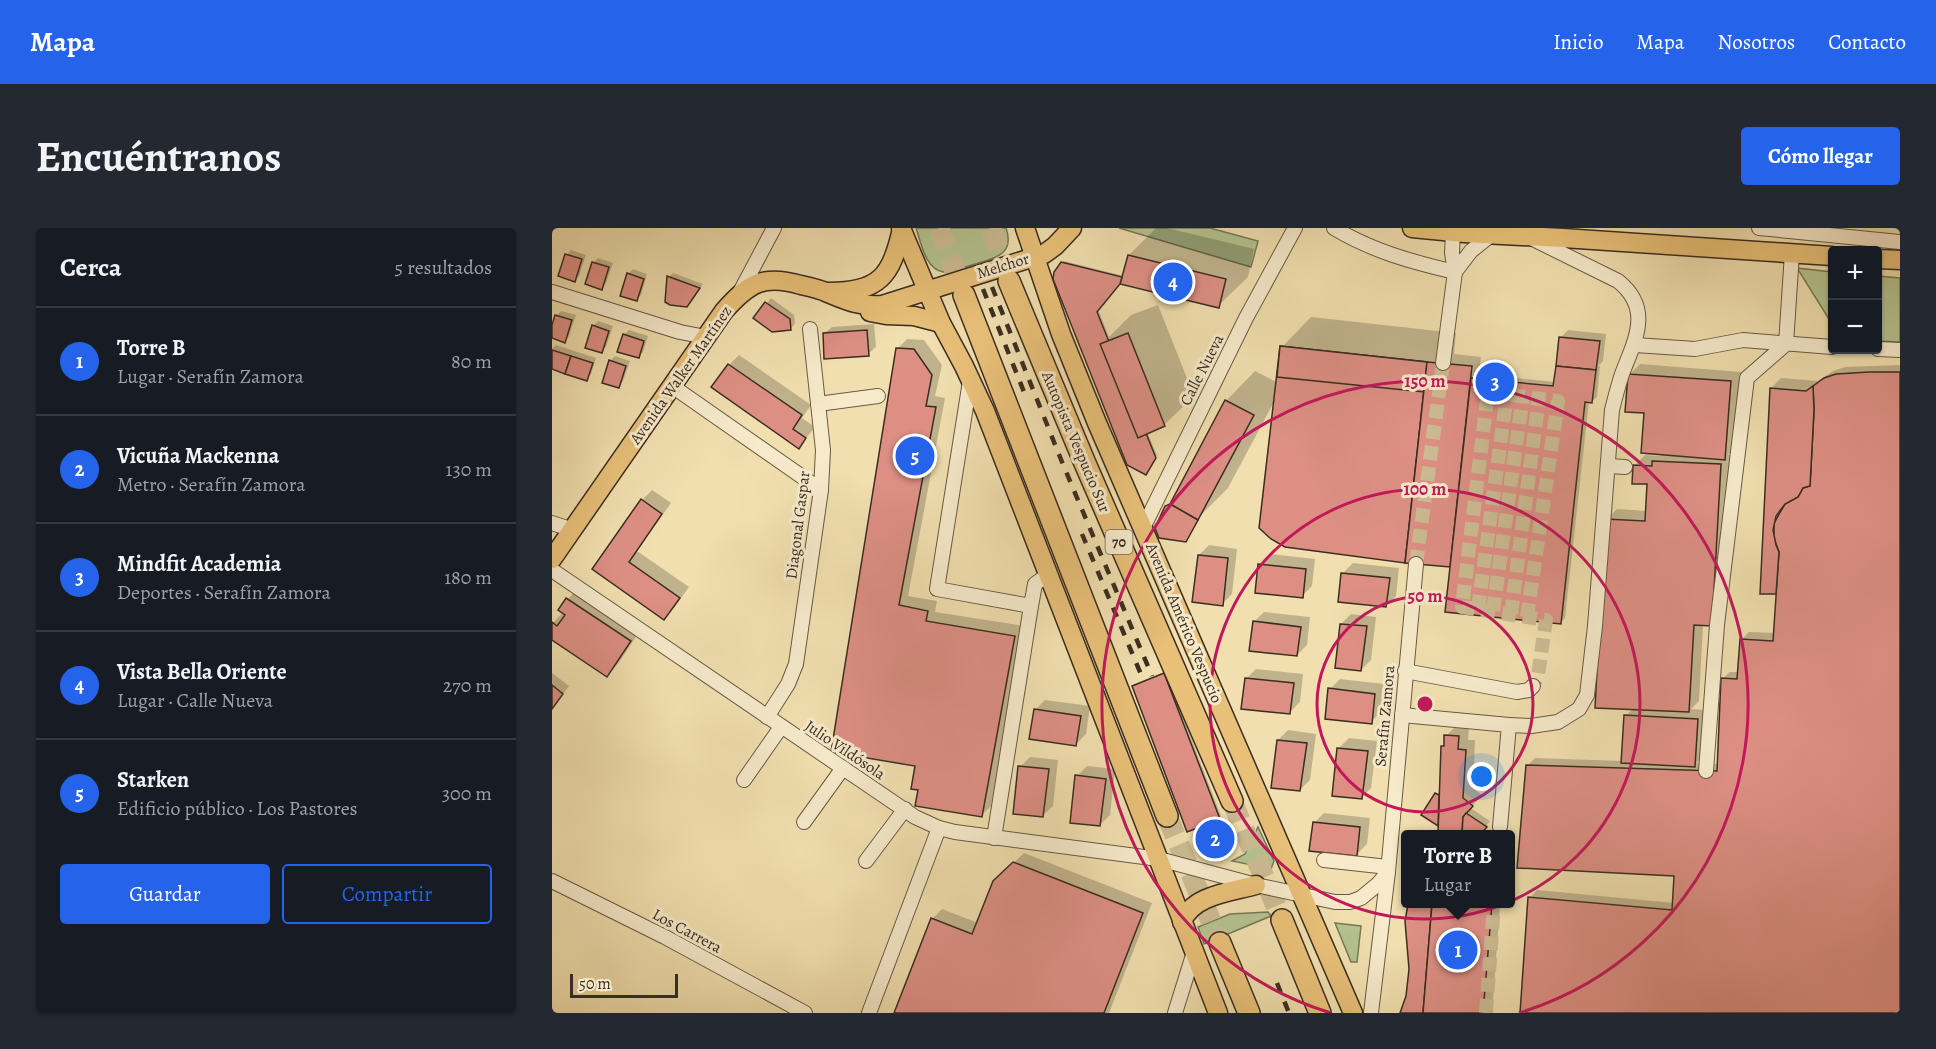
<!DOCTYPE html>
<html lang="es">
<head>
<meta charset="utf-8">
<style>
	body { margin:0; font-family:Alegreya,serif; background:#242831; color:#f1f3f6 }
	.controls { position:absolute; right:18px; top:18px; display:grid; overflow:hidden; border-radius:6px; box-shadow:0 2px 4px #0004 }
	.controls button { width:54px; height:54px; display:grid; place-items:center; padding:0; border:0; border-bottom:2px solid #363941; background:#171b24; color:#f1f3f6; font:30px sans-serif }
	.scale { position:absolute; left:18px; bottom:15px; width:108px; box-sizing:border-box; padding-left:6px; border:3px solid #3a2d21; border-top:0; font-size:16px; line-height:21px; white-space:nowrap; color:#3a2d21; -webkit-text-stroke:4px #f6eacb; paint-order:stroke }
	.you { position:absolute; left:930px; top:549px; width:21px; height:21px; margin:-15px; border:4px solid #fff; border-radius:50%; background:#1a73e8; box-shadow:0 0 0 9px #1a73e833 }
	.badge { display:grid; place-items:center; width:39px; height:39px; border-radius:50%; background:#2563eb; color:#fff; font-size:20px; font-weight:700 }
	.pin { position:absolute; translate:-50% -50%; border:3px solid #fff; box-shadow:0 2px 6px #0006 }
	.popup { position:absolute; left:849px; top:602px; width:114px; height:78px; box-sizing:border-box; display:grid; place-content:center; border-radius:6px; background:#171b24; filter:drop-shadow(0 2px 4px #0005); font-size:20px; white-space:nowrap; color:#9ea1a6 }
	.popup b { font-size:22px; color:#f1f3f6 }
	.popup::after { content:''; position:absolute; left:50%; top:100%; margin-left:-12px; border:12px solid transparent; border-top-color:#171b24 }
	.list { margin:0; padding:0; list-style:none }
	h2 { display:flex; justify-content:space-between; align-items:center; height:78px; margin:0; padding:0 24px; font-size:26px }
	h2 small { font-size:20px; font-weight:400; color:#9ea1a6 }
	.list li { display:grid; grid-template-columns:39px 1fr auto; gap:18px; align-items:center; box-sizing:border-box; height:108px; padding:0 24px; border-top:2px solid #363941 }
	.list b { display:block; font-size:22px; white-space:nowrap }
	.list p { margin:0; font-size:20px; white-space:nowrap; color:#9ea1a6 }
	.list em { font-size:20px; font-style:normal; color:#9ea1a6 }
	.actions { display:flex; gap:12px; padding:18px 24px }
	.actions a { flex:1; padding:14px 0; border:2px solid #2563eb; border-radius:6px; text-align:center; font-size:21px; color:#2563eb }
	.actions .main { background:#2563eb; color:#fff }
	.map { position:relative; flex:none; width:1348px; height:785px; overflow:hidden; border-radius:6px }
	header { display:flex; align-items:center; gap:36px; box-sizing:border-box; height:84px; padding:0 30px; background:#2563eb; color:#fff }
	header strong { font-size:28px }
	nav { display:flex; gap:33px; margin-inline-start:auto; font-size:21px }
	.intro { display:flex; align-items:center; justify-content:space-between; box-sizing:border-box; height:144px; padding:0 36px }
	h1 { margin:0; font-size:42px }
	.button { padding:15px 27px; border-radius:6px; background:#2563eb; color:#fff; font-size:21px; font-weight:700 }
	main { display:flex; gap:36px; padding:0 36px }
	aside { flex:1; background:#171b24; border-radius:6px; box-shadow:0 2px 4px #0004 }
	.map>svg:first-child { display:block }
	.green { fill:#b4c390; stroke:#777858; stroke-width:1.5 }
	.shadow { fill:#0003 }
	.building { fill:#dd8f84; stroke:#3a2d21; stroke-width:1.5 }
	.lines { fill:none; stroke-linecap:round; stroke-linejoin:round }
	.minor-tunnel { stroke:#ccbb93; stroke-width:14; stroke-dasharray:14 7; stroke-linecap:butt }
	.highway-tunnel { stroke:#ccbb93; stroke-width:21; stroke-dasharray:21 10; stroke-linecap:butt }
	.minor-casing { stroke:#685a44; stroke-width:16 }
	.major-casing { stroke:#3a2d21; stroke-width:21 }
	.highway-casing { stroke:#3a2d21; stroke-width:24 }
	.minor { stroke:#f6eacb; stroke-width:14 }
	.major { stroke:#e8c078; stroke-width:18 }
	.highway { stroke:#e8c078; stroke-width:21 }
	.rail { stroke:#3a2d21; stroke-width:4.5; stroke-dasharray:10 10; stroke-linecap:butt }
	.ring { fill:none; stroke:#c2185b; stroke-width:3 }
	.labels { text-anchor:middle; dominant-baseline:central; stroke-width:6; stroke-linejoin:round; paint-order:stroke }
	.shield { fill:#f6eacb; stroke:#726654; stroke-width:1.5 }
	.shield-label { font-size:15px; font-weight:bold; fill:#3a2d21 }
	.street-label { font-size:16px; fill:#3a2d21; stroke:#f6eacb }
	.centre { fill:#c2185b; stroke:#f6eacb; stroke-width:3 }
	.ring-label { font-size:18px; text-anchor:middle; font-weight:bold; fill:#c2185b; stroke:#f6eacb; stroke-width:6; stroke-linejoin:round; paint-order:stroke }
</style>
</head>
<body>
<header>
<strong>Mapa</strong>
<nav><a>Inicio</a><a>Mapa</a><a>Nosotros</a><a>Contacto</a></nav>
</header>
<div class="intro"><h1>Encuéntranos</h1><a class="button">Cómo llegar</a></div>
<main>
<aside>
<h2>Cerca<small>5 resultados</small></h2>
<ul class="list">
<li><span class="badge">1</span><div><b>Torre B</b><p>Lugar · Serafín Zamora</p></div><em>80 m</em></li>
<li><span class="badge">2</span><div><b>Vicuña Mackenna</b><p>Metro · Serafín Zamora</p></div><em>130 m</em></li>
<li><span class="badge">3</span><div><b>Mindfit Academia</b><p>Deportes · Serafín Zamora</p></div><em>180 m</em></li>
<li><span class="badge">4</span><div><b>Vista Bella Oriente</b><p>Lugar · Calle Nueva</p></div><em>270 m</em></li>
<li><span class="badge">5</span><div><b>Starken</b><p>Edificio público · Los Pastores</p></div><em>300 m</em></li>
</ul>
<div class="actions"><a class="main">Guardar</a><a>Compartir</a></div>
</aside>
<div class="map">
<svg width="1348" height="785" viewBox="0 0 1348 785">
	<rect width="100%" height="100%" fill="#f1dfaf"/>
	<filter id="stains"><feTurbulence type="fractalNoise" baseFrequency=".00333" numOctaves="4"/><feColorMatrix values="0 0 0 0 .2 0 0 0 0 .09 0 0 0 0 .02 0 0 0 .5 -.17"/></filter>
	<radialGradient id="worn" r=".72"><stop offset=".6" stop-color="#630" stop-opacity="0"/><stop offset="1" stop-color="#630" stop-opacity=".3"/></radialGradient>
	<g class="green">
		<path d="M 364,0 L 454,0 C 463,26 444,30 423,36 C 413,39 402,43 391,44 C 373,41 369,14 364,0 Z"/>
		<polygon points="567,0 658,0 706,13 699,39"/>
		<polygon points="1245,40 1280,44 1280,96"/>
		<polygon points="1326,48 1348,50 1348,114 1326,113"/>
		<polygon points="706,599 722,633 719,641 680,633 693,626"/>
		<polygon points="716,684 719,688 652,716 646,699 678,686"/>
		<polygon points="783,695 809,698 805,734 799,734"/>
	</g>
	<g class="shadow">
		<polygon points="604,0 615,0 702,21 696,49 666,78 568,54 546,81 557,109 579,87 606,77 642,168 612,197 595,204 605,227 596,244 510,35 512,33 572,48 577,27"/>
		<polygon points="19,22 34,27 27,48 22,52 15,27"/>
		<polygon points="46,30 61,35 54,55 49,60 41,35"/>
		<polygon points="81,41 95,46 89,67 84,71 76,46"/>
		<polygon points="121,45 151,56 139,72 117,49"/>
		<polygon points="219,70 242,87 243,96 238,101 203,90"/>
		<polygon points="9,83 24,87 17,108 13,113 0,109 5,87"/>
		<polygon points="759,89 904,105 902,126 929,129 927,146 1003,154 1008,110 1016,102 1054,106 1051,133 1046,138 1048,138 1045,169 1040,173 1037,173 1013,390 1008,395 900,335 897,338 724,170 676,260 647,289 614,279 620,275 674,173 703,143 726,155 730,119"/>
		<polygon points="46,93 61,98 54,119 49,123 41,98"/>
		<polygon points="322,96 324,119 316,126 272,106 280,99"/>
		<polygon points="77,102 96,108 91,124 86,129 72,107"/>
		<polygon points="355,111 372,112 390,137 383,168 393,170 356,368 385,373 383,384 472,398 439,578 429,588 368,561 365,537 281,523 345,121"/>
		<polygon points="4,117 44,130 39,146 34,151 0,140 0,121"/>
		<polygon points="187,127 259,177 250,190 263,199 247,219 161,159 177,137"/>
		<polygon points="63,128 78,133 71,153 66,158 58,133"/>
		<polygon points="1088,136 1189,144 1183,220 1176,227 1178,227 1169,386 1151,396 1147,473 1139,481 1155,482 1152,528 1145,535 1167,536 1170,451 1178,444 1187,444 1190,411 1197,404 1223,405 1226,362 1224,364 1210,365 1219,160 1229,150 1266,153 1281,143 1293,139 1348,137 1348,785 969,785 978,670 985,662 1122,675 1123,646 976,537 983,530 1071,533 1074,488 1081,480 1055,291 1065,281 1095,283 1097,255 1083,237 1093,227 1109,228 1094,184 1078,146"/>
		<polygon points="100,262 119,275 85,323 137,359 122,380 112,390 42,341 90,272"/>
		<polygon points="657,317 685,321 680,366 670,376 647,327"/>
		<polygon points="718,326 763,331 760,358 750,368 708,336"/>
		<polygon points="801,335 847,340 844,368 834,378 791,345"/>
		<polygon points="25,361 88,403 65,437 55,447 0,410 0,396 11,384 16,371"/>
		<polygon points="712,384 758,389 755,417 745,427 702,394"/>
		<polygon points="799,386 824,389 819,432 809,442 789,396"/>
		<polygon points="704,441 751,446 748,474 738,484 694,451"/>
		<polygon points="614,444 669,588 667,590 582,458"/>
		<polygon points="0,445 17,458 0,482"/>
		<polygon points="788,451 832,456 829,484 819,494 778,461"/>
		<polygon points="493,472 538,478 534,506 524,516 483,482"/>
		<polygon points="904,498 917,498 916,512 923,512 921,560 930,567 920,578 920,581 938,593 929,606 887,606 887,597 871,586 889,561 891,518 894,516 894,508"/>
		<polygon points="736,502 764,506 758,552 748,562 726,512"/>
		<polygon points="797,510 825,513 819,560 809,570 787,520"/>
		<polygon points="478,529 506,532 501,578 491,587 468,539"/>
		<polygon points="535,538 563,541 558,587 548,597 525,548"/>
		<polygon points="772,585 818,590 815,616 805,626 762,595"/>
		<polygon points="472,625 600,675 557,785 343,785 380,691 390,681 426,695 453,643"/>
		<polygon points="858,676 948,676 940,785 849,785 855,769 858,731 855,693"/>
	</g>
	<g class="building">
		<polygon points="13,26 30,31 23,54 6,48"/>
		<polygon points="576,27 674,51 667,80 568,56"/>
		<polygon points="40,34 57,39 50,62 33,56"/>
		<polygon points="509,34 570,49 568,56 545,84 604,230 594,247 575,237 501,51 502,44"/>
		<polygon points="75,45 92,51 85,73 68,68"/>
		<polygon points="115,48 148,60 135,79 118,77 113,74"/>
		<polygon points="213,74 238,91 239,102 220,104 201,90"/>
		<polygon points="3,87 20,92 13,115 0,110 0,97"/>
		<polygon points="40,97 57,103 50,125 33,120"/>
		<polygon points="315,102 317,128 272,131 271,105"/>
		<polygon points="576,105 613,198 586,210 548,116"/>
		<polygon points="71,106 92,113 87,130 65,124"/>
		<polygon points="1007,109 1048,113 1044,142 1004,138"/>
		<polygon points="728,118 875,134 853,335 733,319 719,311 707,300"/>
		<polygon points="728,118 875,134 872,164 725,149"/>
		<polygon points="344,120 362,121 380,147 374,178 384,179 347,377 376,383 374,393 463,408 430,589 363,578 366,562 359,561 363,538 279,524"/>
		<polygon points="0,122 19,128 13,146 0,141"/>
		<polygon points="19,128 41,135 35,153 13,146"/>
		<polygon points="57,132 74,138 67,160 50,155"/>
		<polygon points="875,134 920,138 898,339 853,335"/>
		<polygon points="176,136 250,187 241,201 254,210 247,221 159,159"/>
		<polygon points="1004,138 1044,142 1040,175 1033,174 1009,396 893,384 919,150 1001,158"/>
		<polygon points="1317,144 1348,144 1348,785 968,785 976,669 1120,682 1122,648 965,640 974,537 1165,543 1169,450 1185,451 1188,411 1221,413 1227,324 1222,310 1222,295 1233,276 1246,269 1251,260 1258,258 1262,182 1261,158 1272,150 1284,146"/>
		<polygon points="1076,146 1179,153 1173,232 1089,225 1092,185 1073,184"/>
		<polygon points="1261,158 1262,182 1258,258 1251,260 1246,269 1233,276 1224,288 1221,302 1224,317 1227,324 1224,366 1208,366 1218,160 1254,163"/>
		<polygon points="673,172 702,187 646,292 618,276"/>
		<polygon points="1100,233 1169,236 1160,398 1142,397 1137,484 1043,480 1053,291 1093,293 1095,256 1080,256 1081,237 1100,238"/>
		<polygon points="89,271 110,286 77,334 128,370 112,392 40,341"/>
		<polygon points="618,276 646,292 634,314 607,310 603,300 613,278"/>
		<polygon points="646,327 676,330 671,378 640,374"/>
		<polygon points="706,336 754,341 751,370 703,365"/>
		<polygon points="789,345 838,350 834,379 786,374"/>
		<polygon points="14,370 79,413 55,449 0,412 0,394 5,398 13,387 6,382"/>
		<polygon points="701,393 749,399 745,428 697,423"/>
		<polygon points="788,396 815,398 809,443 783,440"/>
		<polygon points="612,445 668,591 635,604 580,458"/>
		<polygon points="693,450 742,455 738,486 689,481"/>
		<polygon points="0,457 11,466 0,481"/>
		<polygon points="776,460 823,466 820,496 773,491"/>
		<polygon points="482,481 529,488 524,518 477,511"/>
		<polygon points="1072,487 1146,491 1143,539 1069,535"/>
		<polygon points="892,507 907,508 906,521 914,522 911,570 921,578 911,589 910,606 886,606 889,518 892,518"/>
		<polygon points="725,512 755,515 748,563 719,560"/>
		<polygon points="785,520 816,523 810,571 780,568"/>
		<polygon points="466,538 497,541 491,589 461,586"/>
		<polygon points="523,547 554,551 548,598 518,595"/>
		<polygon points="883,565 887,567 886,598 869,587"/>
		<polygon points="914,585 935,599 929,606 910,606 911,589"/>
		<polygon points="761,594 808,599 805,628 757,623"/>
		<polygon points="461,634 591,685 552,785 342,785 379,690 420,706 441,653"/>
		<polygon points="856,676 880,676 871,785 848,785 854,768 857,741 853,693"/>
		<polygon points="880,676 940,676 931,785 871,785"/>
	</g>
	<g class="lines">
		<g class="minor-tunnel">
			<polyline points="864,336 891,135"/>
			<polyline points="926,381 955,166"/>
			<polyline points="941,383 971,168"/>
			<polyline points="959,386 987,170"/>
			<polyline points="975,389 1006,173 936,164 910,379 994,392 986,447 981,458"/>
			<polyline points="934,785 942,676"/>
		</g>
		<g class="highway-tunnel">
			<polyline points="387,0 412,67"/>
			<polyline points="439,0 457,53"/>
			<polyline points="680,573 730,692"/>
			<polyline points="615,588 668,715"/>
		</g>
		<defs>
			<g id="minor">
				<path d="M 782,0 C 820,23 860,34 903,44"/>
				<polyline points="1207,0 1348,14"/>
				<polyline points="903,44 919,23 939,7"/>
				<polyline points="0,64 128,104 154,109"/>
				<polyline points="187,66 222,0"/>
				<polyline points="1083,117 1143,121 1191,112 1280,119"/>
				<polyline points="1326,121 1348,122"/>
				<polyline points="891,135 903,44 900,25 901,4"/>
				<polyline points="418,153 385,361 479,378 483,356 497,346"/>
				<polyline points="120,158 269,262"/>
				<polyline points="266,176 326,168"/>
				<polyline points="1056,238 1073,239"/>
				<polyline points="0,295 21,302"/>
				<polyline points="591,300 694,90 743,0"/>
				<polyline points="0,342 363,589 387,600 403,604 607,631 704,657 783,674 798,674 809,670 826,656 836,644"/>
				<polyline points="853,443 965,464 977,462 981,458"/>
				<polyline points="850,487 957,497 948,599"/>
				<polyline points="215,489 236,456 244,436 269,262 271,222 258,101"/>
				<path d="M 957,497 L 979,498 L 1006,494 L 1027,481 L 1035,467 L 1043,398 L 1060,182 C 1063,170 1066,158 1070,146 C 1083,112 1101,81 1066,53 L 977,9"/>
				<polyline points="1154,543 1165,397 1195,150 1234,116 1240,25"/>
				<polyline points="192,552 229,499"/>
				<polyline points="252,594 291,540"/>
				<polyline points="442,610 479,378"/>
				<polyline points="772,632 836,639"/>
				<polyline points="314,633 353,581"/>
				<polyline points="0,653 113,709 253,785"/>
				<polyline points="317,785 387,600"/>
				<polyline points="623,785 642,724"/>
				<polyline points="819,785 836,644 864,336"/>
			</g>
			<g id="major">
				<polyline points="349,0 389,95 412,138 433,183 666,785"/>
				<polyline points="473,0 509,106 545,195 801,785"/>
				<polyline points="860,0 912,5 1011,10 1280,28"/>
				<polyline points="1326,31 1348,32"/>
				<path d="M 277,64 C 328,64 339,48 350,1"/>
				<polyline points="318,84 334,87 362,88 389,95"/>
				<path d="M 0,331 L 172,83 C 197,55 211,46 249,57 C 258,59 268,61 276,65 C 295,73 309,79 330,77 L 492,26 L 503,18 L 520,0"/>
				<path d="M 630,694 C 640,667 679,664 704,657"/>
			</g>
			<g id="highway">
				<polyline points="457,53 532,233 680,573"/>
				<polyline points="412,67 615,588"/>
				<polyline points="730,692 768,785"/>
				<polyline points="668,715 697,785"/>
			</g>
		</defs>
		<use href="#minor" class="minor-casing"/>
		<use href="#major" class="major-casing"/>
		<use href="#highway" class="highway-casing"/>
		<use href="#minor" class="minor"/>
		<use href="#major" class="major"/>
		<use href="#highway" class="highway"/>
		<g class="rail">
			<polyline points="440,59 510,234 600,448"/>
			<polyline points="431,61 472,164"/>
			<polyline points="530,306 591,451"/>
			<polyline points="725,755 737,785"/>
		</g>
	</g>
	<g class="ring">
		<circle cx="873" cy="476" r="108"/>
		<circle cx="873" cy="476" r="215"/>
		<path d="M779 785A323 323 0 1 1 967 785"/>
	</g>
	<g class="labels">
		<rect class="shield" x="553.5" y="302" width="27" height="24" rx="4.5"/>
		<g class="shield-label">
			<text x="567" y="314">70</text>
		</g>
		<g class="street-label">
			<text transform="translate(451 38) rotate(-17)">Melchor</text>
			<text transform="translate(650 142) rotate(-63)">Calle Nueva</text>
			<text transform="translate(129 147) rotate(-55)">Avenida Walker Martínez</text>
			<text transform="translate(524 214) rotate(67)">Autopista Vespucio Sur</text>
			<text transform="translate(246 297) rotate(-83)">Diagonal Gaspar</text>
			<text transform="translate(632 395) rotate(67)">Avenida Américo Vespucio</text>
			<text transform="translate(833 488) rotate(-85)">Serafín Zamora</text>
			<text transform="translate(293 522) rotate(34)">Julio Vildósola</text>
			<text transform="translate(135 703) rotate(28)">Los Carrera</text>
		</g>
	</g>
	<circle cx="873" cy="476" r="9" class="centre"/>
	<g class="ring-label">
		<text x="873" y="159">150 m</text>
		<text x="873" y="267">100 m</text>
		<text x="873" y="374">50 m</text>
	</g>
	<rect width="100%" height="100%" filter="url(#stains)"/>
	<rect width="100%" height="100%" fill="url(#worn)"/>
</svg>
<div class="controls">
<button>+</button>
<button>−</button>
</div>
<div class="scale">50 m</div>
<div class="you"></div>
<div class="pin badge" style="left:906px;top:722px">1</div>
<div class="popup"><b>Torre B</b>Lugar</div>
<div class="pin badge" style="left:663px;top:611px">2</div>
<div class="pin badge" style="left:943px;top:154px">3</div>
<div class="pin badge" style="left:621px;top:54px">4</div>
<div class="pin badge" style="left:363px;top:228px">5</div>
</div>
</main>
</body>
</html>
